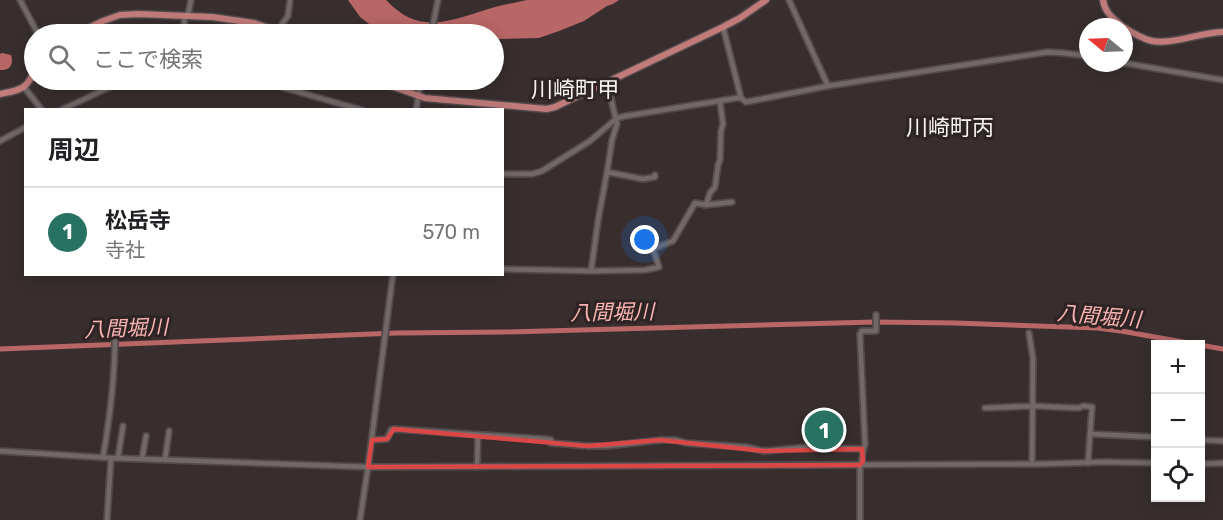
<!DOCTYPE html>
<html lang="ja">
<head>
<meta charset="utf-8">
<style>
	body { margin:0; font-family:Rubik,"Noto Sans JP",sans-serif; background:#f2f2f2; color:#202124 }
	.controls { position:absolute; right:18px; bottom:18px; display:grid; overflow:hidden; border-radius:0px; box-shadow:0 3px 15px #0003 }
	.controls button { width:54px; height:54px; display:grid; place-items:center; padding:0; border:0; border-bottom:2px solid #e0e0e0; background:#fff; color:#202124; font:30px sans-serif }
	.compass { position:absolute; left:1079px; top:18px; width:54px; height:54px; border-radius:50%; background:#fff; box-shadow:0 3px 15px #0003; rotate:289deg }
	.you { position:absolute; left:645px; top:240px; width:21px; height:21px; margin:-15px; border:4px solid #fff; border-radius:50%; background:#1a73e8; box-shadow:0 0 0 9px #1a73e833 }
	.badge { display:grid; place-items:center; width:39px; height:39px; border-radius:50%; background:#277260; color:#fff; font-size:20px; font-weight:700 }
	.pin { position:absolute; translate:-50% -50%; border:3px solid #fff; box-shadow:0 2px 6px #0006 }
	.list { margin:0; padding:0; list-style:none }
	h2 { display:flex; justify-content:space-between; align-items:center; height:78px; margin:0; padding:0 24px; font-size:26px }
	h2 small { font-size:20px; font-weight:400; color:#757577 }
	.list li { display:grid; grid-template-columns:39px 1fr auto; gap:18px; align-items:center; box-sizing:border-box; height:90px; padding:0 24px; border-top:2px solid #e0e0e0 }
	.list b { display:block; font-size:22px; white-space:nowrap }
	.list p { margin:0; font-size:20px; white-space:nowrap; color:#757577 }
	.list em { font-size:20px; font-style:normal; color:#757577 }
	.icon { flex:none; width:33px; height:33px; fill:none; stroke:currentColor; stroke-width:2; stroke-linecap:round; stroke-linejoin:round }
	.map { position:relative; flex:none; width:1223px; height:520px; overflow:hidden }
	.search { position:absolute; background:#fff; box-shadow:0 3px 15px #0003; left:24px; top:24px; width:480px; height:66px; display:flex; align-items:center; gap:15px; box-sizing:border-box; padding:0 21px; border-radius:33px; color:#757577; font-size:22px }
	.panel { position:absolute; background:#fff; box-shadow:0 3px 15px #0003; left:24px; top:108px; width:480px; height:168px; border-radius:0px }
	.map>svg:first-child { display:block }
	.water { fill:#b96667 }
	.lines { fill:none; stroke-linecap:round; stroke-linejoin:round }
	.river { stroke:#b96667; stroke-width:5 }
	.minor-casing { stroke:#534b4b; stroke-width:8 }
	.major-casing { stroke:#534b4b; stroke-width:9 }
	.minor { stroke:#726867; stroke-width:4.5 }
	.major { stroke:#c17b7b; stroke-width:6 }
	.marked { fill:none; stroke:#db4646; stroke-width:4.5; stroke-linejoin:round }
	.labels { text-anchor:middle; dominant-baseline:central; stroke-width:6; stroke-linejoin:round; paint-order:stroke }
	.water-label { font-size:21px; font-style:italic; fill:#f9b3b1; stroke:#2e2424 }
	.quarter-label { font-size:22px; fill:#f8f1f1; stroke:#2e2424 }
</style>
</head>
<body>
<div class="map">
<svg width="1223" height="520" viewBox="0 0 1223 520">
	<rect width="100%" height="100%" fill="#382e2e"/>
	<g class="water">
		<path d="M 348,0 L 386,0 C 417,33 444,23 482,11 C 497,6 512,3 527,0 C 537,0 549,0 559,0 C 579,0 599,0 619,0 L 613,4 L 607,6 L 584,21 L 559,31 L 539,38 L 498,39 L 494,38 L 494,34 L 382,34 L 360,17 Z"/>
		<path d="M 2,53 L 11,55 C 14,64 10,71 0,70 L 0,54 Z"/>
	</g>
	<g class="lines">
		<polyline class="river" points="0,349 396,333 504,332 875,322 955,323 1097,328 1121,331 1223,349"/>
		<defs>
			<g id="minor">
				<polyline points="20,0 38,34"/>
				<polyline points="789,0 828,86"/>
				<polyline points="188,15 191,0"/>
				<polyline points="723,27 741,98"/>
				<polyline points="183,34 185,15"/>
				<polyline points="280,34 282,24 288,16 290,0"/>
				<polyline points="431,34 438,0"/>
				<polyline points="1124,63 1223,80"/>
				<polyline points="256,80 362,110"/>
				<polyline points="24,87 42,110"/>
				<polyline points="301,91 304,80"/>
				<polyline points="61,110 125,80"/>
				<polyline points="416,110 421,80"/>
				<polyline points="0,141 26,127"/>
				<polyline points="607,172 643,179 655,177 655,175"/>
				<polyline points="502,174 532,174 542,171 590,141 617,118 626,116 737,98 741,98 746,102 828,86 1048,52 1063,53 1088,56"/>
				<polyline points="706,205 732,202"/>
				<polyline points="502,269 591,271 645,270 659,267 653,249 673,241 695,203 706,205 710,193 715,187 718,165 720,160 721,131 723,124 720,101"/>
				<polyline points="591,271 598,221 607,172 612,140 617,124 607,82"/>
				<polyline points="1029,333 1033,359 1032,464"/>
				<polyline points="985,408 1033,406 1079,408 1083,406 1092,407 1088,463"/>
				<polyline points="1090,434 1156,437"/>
				<polyline points="372,440 387,439 391,430 394,429 544,439 551,440 551,443 588,446 608,446 660,440 676,440 686,443 746,447 764,451 808,447 862,449"/>
				<polyline points="1200,440 1223,441"/>
				<polyline points="0,451 111,458 368,467 1042,464 1104,462 1156,463"/>
				<path d="M 103,457 C 110,417 115,376 115,335"/>
				<polyline points="118,458 123,426"/>
				<polyline points="142,459 146,436"/>
				<polyline points="165,460 169,431"/>
				<polyline points="1200,464 1223,463"/>
				<polyline points="477,467 478,435"/>
				<polyline points="107,520 111,458"/>
				<polyline points="360,520 368,467 393,274"/>
				<path d="M 860,520 L 860,465 C 864,459 861,452 865,445 L 860,334 L 862,331 L 876,331 L 876,315"/>
			</g>
			<g id="major">
				<path d="M 1103,0 C 1105,13 1113,18 1122,26 C 1131,32 1142,39 1152,41 C 1171,45 1202,32 1223,32"/>
				<polyline points="76,34 103,21 120,15 138,14 212,17 254,23 269,28 277,34"/>
				<polyline points="374,80 425,98 547,109 555,107 723,27 740,18 766,0"/>
				<path d="M 0,94 C 19,90 27,90 34,71"/>
			</g>
		</defs>
		<use href="#minor" class="minor-casing"/>
		<use href="#major" class="major-casing"/>
		<use href="#minor" class="minor"/>
		<use href="#major" class="major"/>
	</g>
	<path class="marked" d="M 394,429 L 588,446 L 660,440 L 764,451 L 862,449 L 863,461 L 860,465 L 368,467 L 372,440 L 387,439 Z"/>
	<g class="labels">
		<g class="water-label">
			<text transform="translate(612 312) rotate(-1)">八間堀川</text>
			<text transform="translate(1099 316) rotate(5)">八間堀川</text>
			<text transform="translate(126 328) rotate(-2)">八間堀川</text>
		</g>
		<g class="quarter-label">
			<text x="575" y="89">川崎町甲</text>
			<text x="950" y="127">川崎町丙</text>
		</g>
	</g>
</svg>
<div class="controls">
<button>+</button>
<button>−</button>
<button><svg class="icon" aria-label="locate" viewBox="0 0 24 24"><circle cx="12" cy="12" r="6"/><path d="M12 2v4M12 18v4M2 12h4M18 12h4"/></svg></button>
</div>
<svg class="compass" viewBox="-18 -18 36 36"><path d="M0-13l5 13h-10z" fill="#e53935"/><path d="M0 13l5-13h-10z" fill="#757577"/></svg>
<div class="you"></div>
<div class="pin badge" style="left:824px;top:430px">1</div>
<div class="search"><svg class="icon" aria-label="search" viewBox="0 0 24 24"><circle cx="10" cy="10" r="6"/><path d="M15 15l6 6"/></svg>ここで検索</div>
<section class="panel">
<h2>周辺<small></small></h2>
<ul class="list">
<li><span class="badge">1</span><div><b>松岳寺</b><p>寺社</p></div><em>570 m</em></li>
</ul>
</section>
</div>
</body>
</html>
